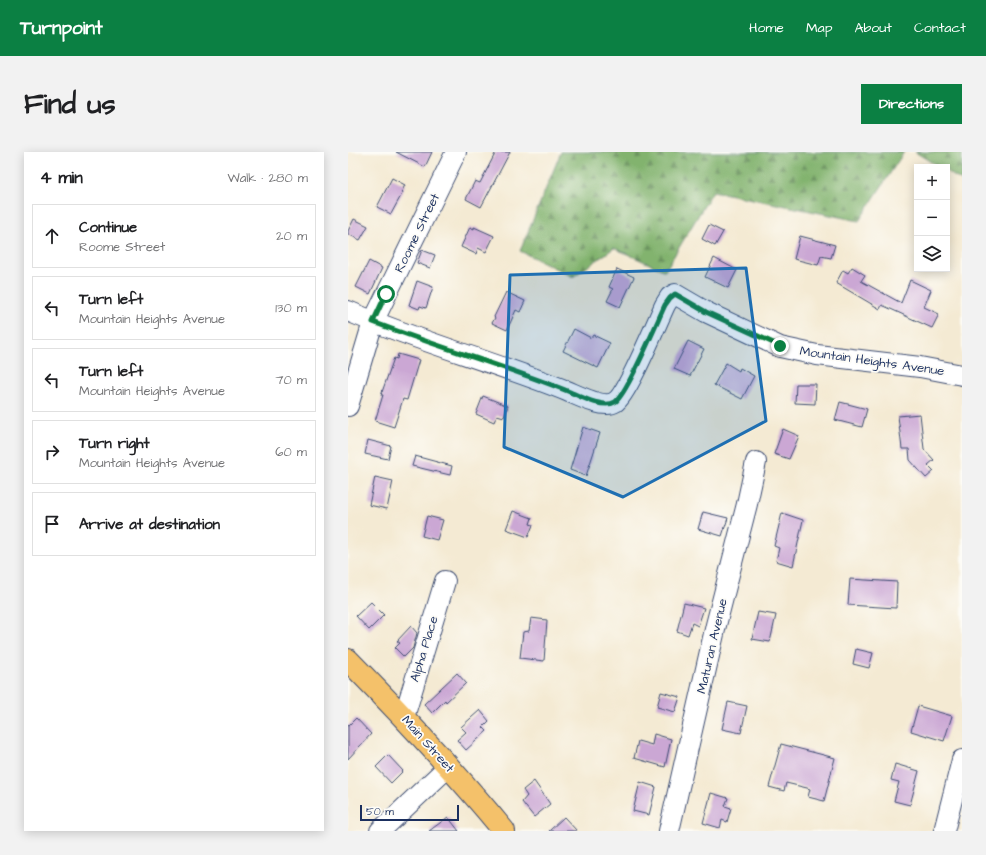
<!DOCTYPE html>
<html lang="en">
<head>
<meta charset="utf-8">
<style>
	body { margin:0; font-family:"Architects Daughter",sans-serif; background:#f2f2f2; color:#202124 }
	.controls { position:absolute; right:12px; top:12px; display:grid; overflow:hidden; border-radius:0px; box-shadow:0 2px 10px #0003 }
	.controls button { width:36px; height:36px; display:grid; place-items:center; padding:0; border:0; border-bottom:1px solid #e0e0e0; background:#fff; color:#202124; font:20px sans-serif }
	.scale { position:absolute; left:12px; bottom:10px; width:99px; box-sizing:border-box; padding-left:4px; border:2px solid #1b2f5e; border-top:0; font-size:11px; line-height:14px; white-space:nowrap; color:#1b2f5e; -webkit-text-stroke:3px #fdfcf7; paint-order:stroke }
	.stop { position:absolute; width:12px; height:12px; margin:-9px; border:3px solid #0b8043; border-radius:50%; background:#fff }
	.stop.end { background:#0b8043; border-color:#fff; box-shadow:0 1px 4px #0008 }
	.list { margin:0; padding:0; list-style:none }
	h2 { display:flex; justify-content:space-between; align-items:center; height:52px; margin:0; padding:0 16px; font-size:17px }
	h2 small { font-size:13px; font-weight:400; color:#757577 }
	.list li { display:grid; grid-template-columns:26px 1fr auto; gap:12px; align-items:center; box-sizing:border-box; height:64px; margin:0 8px 8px; padding:0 8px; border:1px solid #e0e0e0; border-radius:0px }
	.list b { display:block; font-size:15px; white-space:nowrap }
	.list p { margin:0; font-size:13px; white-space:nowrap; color:#757577 }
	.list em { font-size:13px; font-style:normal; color:#757577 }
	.icon { flex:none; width:22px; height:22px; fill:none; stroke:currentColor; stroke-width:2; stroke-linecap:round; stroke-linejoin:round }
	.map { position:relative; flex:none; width:614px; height:679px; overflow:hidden; border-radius:0px }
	header { display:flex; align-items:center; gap:24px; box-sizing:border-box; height:56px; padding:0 20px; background:#0b8043; color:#fff }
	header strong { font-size:19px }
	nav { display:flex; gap:22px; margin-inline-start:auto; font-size:14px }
	.intro { display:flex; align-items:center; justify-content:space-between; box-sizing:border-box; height:96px; padding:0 24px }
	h1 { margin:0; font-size:28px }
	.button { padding:10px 18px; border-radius:0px; background:#0b8043; color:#fff; font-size:14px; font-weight:700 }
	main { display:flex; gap:24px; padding:0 24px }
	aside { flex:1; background:#fff; border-radius:0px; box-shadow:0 2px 10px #0003 }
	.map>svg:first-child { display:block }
	.forest { fill:url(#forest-firs); stroke:#4e7166 }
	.building { fill:#cba7d4 }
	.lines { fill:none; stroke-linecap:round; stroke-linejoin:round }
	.minor-casing { stroke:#3c4b70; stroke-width:22 }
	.major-casing { stroke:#3c4b70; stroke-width:24 }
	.minor { stroke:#fff; stroke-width:20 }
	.major { stroke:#f4c16a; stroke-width:22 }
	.route { stroke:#0b8043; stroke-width:5 }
	.marked { fill:#1f6fb2; fill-opacity:0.2; stroke:#1f6fb2; stroke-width:3; stroke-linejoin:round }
	.labels { text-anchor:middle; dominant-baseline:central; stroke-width:3.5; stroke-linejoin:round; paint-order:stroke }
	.street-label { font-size:13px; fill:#1b2f5e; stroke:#fdfcf7 }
</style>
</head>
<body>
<header>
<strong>Turnpoint</strong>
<nav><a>Home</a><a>Map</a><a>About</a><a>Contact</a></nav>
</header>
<div class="intro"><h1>Find us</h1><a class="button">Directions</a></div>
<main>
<aside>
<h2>4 min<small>Walk · 280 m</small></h2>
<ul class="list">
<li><svg class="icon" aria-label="ahead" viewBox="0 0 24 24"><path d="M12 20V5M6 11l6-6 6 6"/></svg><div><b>Continue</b><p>Roome Street</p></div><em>20 m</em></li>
<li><svg class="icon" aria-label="left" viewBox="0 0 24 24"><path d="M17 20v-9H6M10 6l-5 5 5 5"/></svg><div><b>Turn left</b><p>Mountain Heights Avenue</p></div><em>130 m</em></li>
<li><svg class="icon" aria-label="left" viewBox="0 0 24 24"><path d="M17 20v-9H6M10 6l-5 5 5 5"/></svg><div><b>Turn left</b><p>Mountain Heights Avenue</p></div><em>70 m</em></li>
<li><svg class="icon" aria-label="right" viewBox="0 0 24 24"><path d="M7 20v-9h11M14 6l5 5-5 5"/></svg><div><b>Turn right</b><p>Mountain Heights Avenue</p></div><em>60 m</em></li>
<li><svg class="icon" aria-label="arrive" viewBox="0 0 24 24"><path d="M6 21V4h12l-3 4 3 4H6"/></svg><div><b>Arrive at destination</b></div></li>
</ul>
</aside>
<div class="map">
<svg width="614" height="679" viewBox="0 0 614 679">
	<defs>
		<pattern id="forest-firs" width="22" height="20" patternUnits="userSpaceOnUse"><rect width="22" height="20" fill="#82b36e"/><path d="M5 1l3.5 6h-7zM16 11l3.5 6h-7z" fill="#6a925e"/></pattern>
	</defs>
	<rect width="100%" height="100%" fill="#fdfcf7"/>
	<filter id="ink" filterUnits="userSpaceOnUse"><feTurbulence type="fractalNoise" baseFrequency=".025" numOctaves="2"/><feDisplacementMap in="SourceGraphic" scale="8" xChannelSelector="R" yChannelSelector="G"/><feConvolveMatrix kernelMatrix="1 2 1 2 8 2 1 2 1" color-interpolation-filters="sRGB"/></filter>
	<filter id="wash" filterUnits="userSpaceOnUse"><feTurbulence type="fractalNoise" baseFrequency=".012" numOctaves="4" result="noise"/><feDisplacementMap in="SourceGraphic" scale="16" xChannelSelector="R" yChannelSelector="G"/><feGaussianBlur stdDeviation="0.9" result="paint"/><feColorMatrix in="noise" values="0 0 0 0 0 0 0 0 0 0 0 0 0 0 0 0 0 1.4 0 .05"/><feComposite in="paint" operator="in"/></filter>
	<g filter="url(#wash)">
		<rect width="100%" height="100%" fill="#f4ead3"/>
		<g class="forest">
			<polygon points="213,0 556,0 511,69 365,39 317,119 266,96 225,125 172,99"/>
			<polygon points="567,0 614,0 614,29 599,20 599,15 591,15"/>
		</g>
		<g id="blocks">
			<g class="building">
				<polygon points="48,0 84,0 77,15"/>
				<polygon points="148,0 162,0 133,55 118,47 127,29 132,31"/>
				<polygon points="44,26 57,33 54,39 55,40 43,62 29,55"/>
				<polygon points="6,67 20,74 12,88 0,82 0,79"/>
				<polygon points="361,73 375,80 367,94 354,87"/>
				<polygon points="122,75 126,77 126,75 146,84 138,100 130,96 128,102 113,95"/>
				<polygon points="452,84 487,93 483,106 473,104 470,113 446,107"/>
				<polygon points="74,98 87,103 82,116 69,111"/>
				<polygon points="366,106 389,118 380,136 357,125"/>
				<polygon points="21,109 34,116 22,142 8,135"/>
				<polygon points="504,115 517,123 513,129 553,151 562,128 583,138 576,155 591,162 584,176 534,153 532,157 488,131 495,118 500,121"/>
				<polygon points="269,117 286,125 272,155 259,149 265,137 261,135"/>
				<polygon points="69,129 85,135 78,156 72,154 71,157 61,153"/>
				<polygon points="158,140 177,149 172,160 168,158 159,178 144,171 147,166 146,165"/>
				<polygon points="226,177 243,186 245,183 262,191 250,216 215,199"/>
				<polygon points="340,189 356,197 342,224 326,217"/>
				<polygon points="50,202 71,208 59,248 55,247 46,275 27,269 35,243 33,243 46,206 49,207"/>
				<polygon points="378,211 391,219 392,216 406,224 394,247 366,233"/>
				<polygon points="448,232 468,232 467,252 447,251"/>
				<polygon points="135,244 160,254 156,265 149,263 146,270 128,262"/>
				<polygon points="492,250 519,257 514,275 487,268"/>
				<polygon points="572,262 576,297 586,308 580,313 586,319 578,326 562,308 561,297 554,297 550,264"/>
				<polygon points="235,275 252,281 238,324 222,318"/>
				<polygon points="435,277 451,284 441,307 426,302"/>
				<polygon points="20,288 43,294 40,307 17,302"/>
				<polygon points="67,304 104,314 102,323 64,314"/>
				<polygon points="27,325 45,329 39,357 21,353"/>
				<polygon points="165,359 184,366 182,372 185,373 180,385 158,377"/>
				<polygon points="355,360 380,366 374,384 350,377"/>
				<polygon points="434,361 455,368 445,414 428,409 431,396 426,394"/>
				<polygon points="79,364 95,368 89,388 74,384"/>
				<polygon points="502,427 549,430 548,456 500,453"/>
				<polygon points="23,450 36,463 21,478 8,464"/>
				<polygon points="336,451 356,456 350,474 344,471 340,483 329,479"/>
				<polygon points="410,460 428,463 422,490 404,487"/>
				<polygon points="183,466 199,468 196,509 172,506 175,480 181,479"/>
				<polygon points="63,474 69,481 65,496 56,505 47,496 52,491 49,489"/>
				<polygon points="508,497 525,501 521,516 505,512"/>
				<polygon points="109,521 118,531 98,550 97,548 84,561 76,552"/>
				<polygon points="313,540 332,545 327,560 309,555"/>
				<polygon points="380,550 399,554 393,581 374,577"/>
				<polygon points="570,554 604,564 596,589 563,579"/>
				<polygon points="132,558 141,569 135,575 139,579 118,598 109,588 118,580 113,575"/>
				<polygon points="8,566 23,582 0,607 0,574"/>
				<polygon points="306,582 323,587 317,615 286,606 290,589 304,593"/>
				<polygon points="433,592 487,606 476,649 460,645 462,637 459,636 438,631 436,639 421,635"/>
				<polygon points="40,603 55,619 43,631 28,615"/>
				<polygon points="547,612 571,619 562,653 546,649 551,630 543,628"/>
				<polygon points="186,629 202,652 186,665 174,650 179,644 175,638"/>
				<polygon points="292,630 308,635 301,663 285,659"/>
				<polygon points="363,641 380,646 377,654 383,656 379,670 374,668 372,676 355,671"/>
				<polygon points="100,665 111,679 81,679"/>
				<polygon points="216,665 229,679 201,679"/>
			</g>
		</g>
	</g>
	<g filter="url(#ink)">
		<use href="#blocks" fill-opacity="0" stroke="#3c4b70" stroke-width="1"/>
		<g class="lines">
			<defs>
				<g id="minor">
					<path d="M 0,159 C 71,190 147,210 219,239 C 231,244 256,257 267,250 C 279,243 309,170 317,153 L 322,145 L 327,142 L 358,160 L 432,195 L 469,203 L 572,215 L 614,223"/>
					<polyline points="0,254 25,170 108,0"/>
					<polyline points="56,565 97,429"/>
					<polyline points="32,679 101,614"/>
					<polyline points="321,679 368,473 399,352 408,310"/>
					<polyline points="596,679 614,608"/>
				</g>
				<path id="major" d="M 0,508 C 54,563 107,619 156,679"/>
			</defs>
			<use href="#minor" class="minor-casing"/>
			<use href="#major" class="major-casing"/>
			<use href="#minor" class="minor"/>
			<use href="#major" class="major"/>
		</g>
	</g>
	<g class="lines" filter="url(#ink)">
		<path class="route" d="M 38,142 L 25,170 C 90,195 157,214 222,240 C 233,245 256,257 267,250 C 279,242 309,170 317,153 L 322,146 L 327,142 L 358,160 L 432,194"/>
	</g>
	<path class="marked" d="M 398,116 L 418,269 L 275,345 L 156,295 L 162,123 Z"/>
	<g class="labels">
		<g class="street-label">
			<text transform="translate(69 81) rotate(-64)">Roome Street</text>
			<text transform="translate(524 209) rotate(8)">Mountain Heights Avenue</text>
			<text transform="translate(364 494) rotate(-77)">Maturan Avenue</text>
			<text transform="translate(76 497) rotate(-73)">Alpha Place</text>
			<text transform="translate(80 592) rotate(48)">Main Street</text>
		</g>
	</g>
</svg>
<div class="controls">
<button>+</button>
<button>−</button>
<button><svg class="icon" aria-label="layers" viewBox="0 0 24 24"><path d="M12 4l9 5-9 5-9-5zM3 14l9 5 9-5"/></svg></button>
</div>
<div class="scale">50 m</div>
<div class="stop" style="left:38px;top:142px"></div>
<div class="stop end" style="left:432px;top:194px"></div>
</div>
</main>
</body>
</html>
